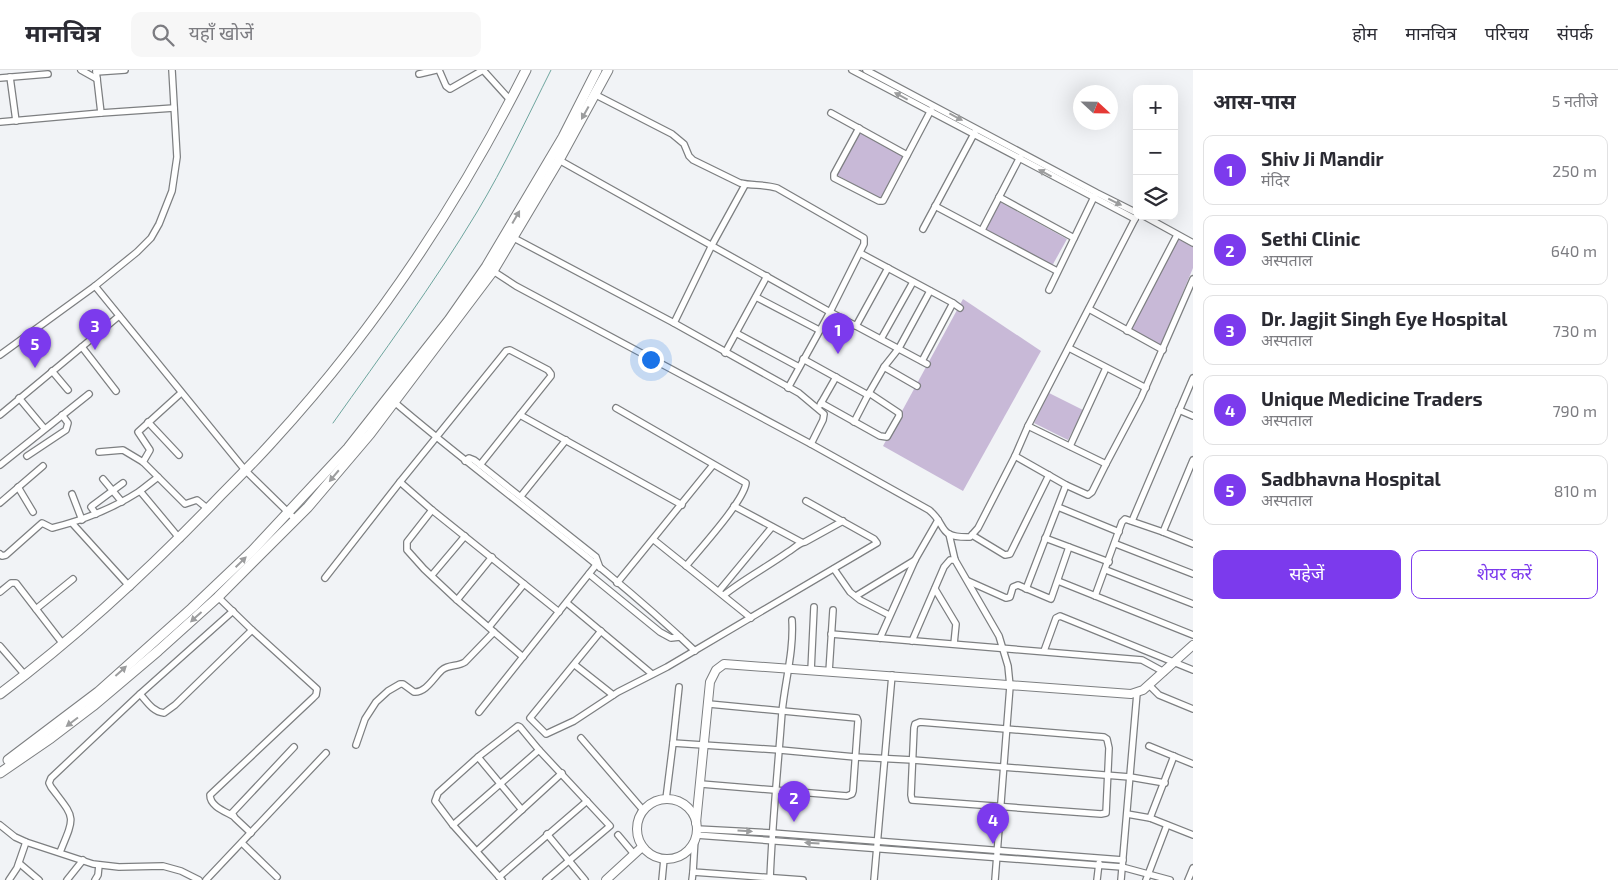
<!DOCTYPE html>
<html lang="hi">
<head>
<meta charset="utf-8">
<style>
	body { margin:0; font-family:"Exo 2","Noto Sans Devanagari",sans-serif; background:#f7f7f7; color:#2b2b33 }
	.controls { position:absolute; right:15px; top:15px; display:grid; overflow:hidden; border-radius:10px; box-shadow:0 5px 20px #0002 }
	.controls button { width:45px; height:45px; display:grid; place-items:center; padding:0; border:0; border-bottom:1px solid #e1e1e2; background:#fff; color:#2b2b33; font:25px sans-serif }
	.compass { position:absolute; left:1073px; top:15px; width:45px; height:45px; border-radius:50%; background:#fff; box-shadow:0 5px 20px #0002; rotate:112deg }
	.you { position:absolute; left:650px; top:289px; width:18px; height:18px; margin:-12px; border:4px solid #fff; border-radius:50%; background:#1a73e8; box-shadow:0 0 0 8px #1a73e833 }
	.badge { display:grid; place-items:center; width:32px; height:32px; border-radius:50%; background:#7c3aed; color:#fff; font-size:16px; font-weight:700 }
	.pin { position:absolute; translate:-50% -41px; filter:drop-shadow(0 1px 2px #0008) }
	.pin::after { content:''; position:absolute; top:26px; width:18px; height:15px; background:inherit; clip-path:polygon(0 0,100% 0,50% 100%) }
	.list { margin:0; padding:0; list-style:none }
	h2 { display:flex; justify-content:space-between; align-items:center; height:65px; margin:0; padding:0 20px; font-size:21px }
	h2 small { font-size:16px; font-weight:400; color:#7c7c81 }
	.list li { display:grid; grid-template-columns:32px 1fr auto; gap:15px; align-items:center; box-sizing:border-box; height:70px; margin:0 10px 10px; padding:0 10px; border:1px solid #e1e1e2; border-radius:10px }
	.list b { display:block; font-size:19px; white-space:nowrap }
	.list p { margin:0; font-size:16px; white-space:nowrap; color:#7c7c81 }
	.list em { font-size:16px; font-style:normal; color:#7c7c81 }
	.actions { display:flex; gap:10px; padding:15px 20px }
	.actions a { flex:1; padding:11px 0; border:1px solid #7c3aed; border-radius:10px; text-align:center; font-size:18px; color:#7c3aed }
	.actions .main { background:#7c3aed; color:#fff }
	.icon { flex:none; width:28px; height:28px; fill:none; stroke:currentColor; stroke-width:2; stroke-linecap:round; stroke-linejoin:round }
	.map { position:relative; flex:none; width:1193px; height:810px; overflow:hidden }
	header { display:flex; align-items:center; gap:30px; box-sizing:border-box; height:70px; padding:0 25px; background:#fff; border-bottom:1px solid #e1e1e2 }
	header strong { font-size:24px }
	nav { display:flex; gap:28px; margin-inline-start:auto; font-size:18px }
	.search { width:350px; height:45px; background:#f7f7f7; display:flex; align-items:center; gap:12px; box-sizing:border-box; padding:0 18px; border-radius:10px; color:#7c7c81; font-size:19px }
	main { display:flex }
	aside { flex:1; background:#fff }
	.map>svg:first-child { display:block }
	.green { fill:#c8b9d7 }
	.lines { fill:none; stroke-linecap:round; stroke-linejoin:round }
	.stream { stroke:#6ea59e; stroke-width:1 }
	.minor-casing { stroke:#7d7f81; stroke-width:8 }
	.tertiary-casing { stroke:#7d7f81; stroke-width:10 }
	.secondary-casing { stroke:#7d7f81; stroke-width:11 }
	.minor { stroke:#fff; stroke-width:5.5 }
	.tertiary { stroke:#fff; stroke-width:8 }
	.secondary { stroke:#fff; stroke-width:9 }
	.oneway { fill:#9c9d9e }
</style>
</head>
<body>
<header>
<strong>मानचित्र</strong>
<div class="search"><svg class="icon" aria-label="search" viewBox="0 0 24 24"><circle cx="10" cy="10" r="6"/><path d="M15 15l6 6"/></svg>यहाँ खोजें</div>
<nav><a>होम</a><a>मानचित्र</a><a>परिचय</a><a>संपर्क</a></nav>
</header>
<main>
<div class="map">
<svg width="1193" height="810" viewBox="0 0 1193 810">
	<rect width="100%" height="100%" fill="#f1f3f6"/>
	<g class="green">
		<polygon points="860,62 903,86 880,129 837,105"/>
		<polygon points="1000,132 1067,169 1052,196 985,159"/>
		<polygon points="1178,169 1193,177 1193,198 1161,275 1131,259"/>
		<polygon points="963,229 1041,281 963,421 883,376"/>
		<polygon points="1049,323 1083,340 1068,370 1034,353"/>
	</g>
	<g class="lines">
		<path class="stream" d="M 333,353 C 382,284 433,215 477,142 C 504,97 527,48 551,0"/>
		<defs>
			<g id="minor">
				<polyline points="81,0 97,9"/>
				<polyline points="96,0 101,43"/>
				<polyline points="439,0 446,16 450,19 483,0"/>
				<polyline points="483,0 511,31"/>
				<polyline points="852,0 1135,149"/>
				<polyline points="866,0 1097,123 1137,143"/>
				<polyline points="96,2 125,0"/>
				<polyline points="419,4 436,0"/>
				<polyline points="10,7 16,51"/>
				<polyline points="0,8 48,4"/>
				<path d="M 596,25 L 672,64 L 684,74 L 689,86 L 693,90 L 740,113 C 752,116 764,114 777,118 L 864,168 L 864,174 L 830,242 L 788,318"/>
				<polyline points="831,43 907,85"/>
				<polyline points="0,52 101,43 174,38"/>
				<polyline points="859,58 834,104 834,108 879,131 883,131 931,40"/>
				<polyline points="559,90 830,242 927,294"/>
				<polyline points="999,127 1074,168"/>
				<polyline points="935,136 1057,201"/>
				<polyline points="1144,146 1193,173"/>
				<polyline points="923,159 975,62"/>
				<polyline points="982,160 1020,87"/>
				<polyline points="512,167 674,253 799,323 824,344 823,350 811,374"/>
				<polyline points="860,183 953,233 922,291"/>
				<path d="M 490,199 L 516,216 L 811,374 L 929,440 C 948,455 936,468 970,467 L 978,458 L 1015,386 L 1028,356 L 1137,145"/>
				<polyline points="95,216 245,400 295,449"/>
				<polyline points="1049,220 1095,125"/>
				<polyline points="756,227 819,260"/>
				<polyline points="953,233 960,238"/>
				<polyline points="1089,239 1163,280"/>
				<polyline points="674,253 712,175 745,115"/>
				<polyline points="856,256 888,198"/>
				<polyline points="1127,261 1177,165"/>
				<polyline points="736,263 799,297"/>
				<polyline points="881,269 913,212"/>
				<polyline points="82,277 116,321"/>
				<polyline points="1069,278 1146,318"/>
				<polyline points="725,283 767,206"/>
				<polyline points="0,285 95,216 137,182 151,168 159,154 172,121 177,87 172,0"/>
				<polyline points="803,289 868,325"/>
				<polyline points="884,297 917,316"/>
				<polyline points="52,301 68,320"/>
				<polyline points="19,328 44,358"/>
				<path d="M 392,330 C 491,415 600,490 695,581"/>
				<polyline points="821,333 880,366 887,367 899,346 899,343 869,323"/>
				<polyline points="820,335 836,307"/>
				<path d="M 616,338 L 746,413 C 744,431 699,480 686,496"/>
				<polyline points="1179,340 1193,346"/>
				<polyline points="0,345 119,246"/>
				<polyline points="520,345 682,435"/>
				<polyline points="148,352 179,385"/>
				<polyline points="854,352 869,323 884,297 899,278 930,221"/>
				<polyline points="1028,356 1106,394 1141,328 1193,209"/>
				<polyline points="1070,376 1106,298"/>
				<polyline points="99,382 123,380 143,392 158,407"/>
				<polyline points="27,386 66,360 68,353 62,345"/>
				<polyline points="1015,386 1066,415 1088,425 1092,422 1106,394"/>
				<polyline points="465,391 469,388 474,390 596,487 600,498"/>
				<polyline points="143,392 150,380 138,362 181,323"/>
				<polyline points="0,395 89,324"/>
				<polyline points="103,409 122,432"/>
				<polyline points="400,412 432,440 559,542"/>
				<polyline points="18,417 33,442"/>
				<polyline points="140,421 158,407 185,434 197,430 208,439"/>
				<polyline points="72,424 82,450"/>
				<polyline points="521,426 566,370"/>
				<polyline points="0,433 43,396"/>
				<polyline points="734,436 801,472"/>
				<polyline points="1058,437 1119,462"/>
				<polyline points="432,440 407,472 407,480 424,499 457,530 523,587"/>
				<polyline points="96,444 91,437 92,436 123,413"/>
				<polyline points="1132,451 1193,308"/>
				<polyline points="72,453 130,517"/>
				<polyline points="1163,462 1193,390"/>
				<polyline points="949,464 955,490 999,566 1008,596 1010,616 995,810"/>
				<polyline points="972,465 1005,485 1010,484 1049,405"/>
				<polyline points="1045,468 1109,492"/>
				<polyline points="654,470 751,548"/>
				<polyline points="1116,474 1193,504"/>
				<path d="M 0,484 L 2,486 L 6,485 L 42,453 L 52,458 C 84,450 112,439 140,421 L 180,469"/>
				<polyline points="834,499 850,522 860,530 889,545"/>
				<polyline points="1106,500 1193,534"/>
				<polyline points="589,504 660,562 671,568 680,567"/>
				<polyline points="432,505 465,466"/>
				<polyline points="325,508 400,412 502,286 506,281 510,280 548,300 551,304 551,306 480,395"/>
				<polyline points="968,511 1006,528 1010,527 1013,517 1018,515 1051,529 1069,477"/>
				<polyline points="1058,511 1193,565"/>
				<polyline points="617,513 713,395"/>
				<polyline points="935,519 956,554 954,574"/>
				<polyline points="1026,519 1066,415"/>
				<polyline points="719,521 772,457"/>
				<polyline points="0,522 11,513 16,513 63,574"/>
				<path d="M 724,525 C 744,509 767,497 788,482 C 794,479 798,473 805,472 L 843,451"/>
				<polyline points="856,526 915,490"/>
				<polyline points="1095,526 1122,452 1125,449 1163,462 1193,474"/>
				<path d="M 218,527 L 252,560 L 317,619 L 316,625 L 313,628 L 210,725 C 210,736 224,741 233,746"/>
				<polyline points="457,530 492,487"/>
				<polyline points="567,533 652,604"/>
				<polyline points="36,539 73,509"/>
				<polyline points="489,557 524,514"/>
				<polyline points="601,561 530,648 546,664 574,651 618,622 667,597 877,473 874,469 806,431"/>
				<polyline points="831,564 1142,590 1164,602"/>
				<polyline points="880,568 915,490 938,450"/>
				<polyline points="912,571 944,497 950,490 955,490"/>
				<polyline points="0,576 25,605"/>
				<polyline points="1044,581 1056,548 1060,546 1193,600"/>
				<polyline points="575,595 613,625"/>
				<polyline points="811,601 814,537"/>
				<polyline points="829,602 833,540"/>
				<polyline points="1149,615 1159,625 1193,639"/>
				<path d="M 140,624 C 147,632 153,642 164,643 L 175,635 L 252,560"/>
				<polyline points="479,642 596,495"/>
				<polygon points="920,652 1104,667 1107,669 1109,678 1106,743 1101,744 912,730 911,725 914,658 915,654"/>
				<polyline points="581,668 643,740"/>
				<polyline points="673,673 679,617"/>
				<path d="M 356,675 L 365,649 L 376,632 L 388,621 L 400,614 L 403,614 L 414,622 C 426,623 434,607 442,600 C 449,594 458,597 465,592 L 494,562"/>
				<polyline points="1149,676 1193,694"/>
				<polyline points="478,687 522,740"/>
				<polyline points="701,714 847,726 852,724 853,721 858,651 857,648 709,634"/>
				<polyline points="666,729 673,673 780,680 855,687 913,690 1130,707 1165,713"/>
				<polyline points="1127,744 1150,748 1193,765"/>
				<polyline points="1150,748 1174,686"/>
				<polyline points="0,755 15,767 26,772 93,794 119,797 163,796 181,801 199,810"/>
				<polyline points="453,755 539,680"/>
				<polyline points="697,759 772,763 1123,790"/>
				<polyline points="251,763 235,748 232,743 294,677"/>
				<polyline points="547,764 585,810"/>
				<polyline points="618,765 634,784"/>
				<polyline points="696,765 1122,797 1170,810"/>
				<polyline points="695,769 693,802 803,810"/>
				<polyline points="242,773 277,807"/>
				<polyline points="477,781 562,703"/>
				<path d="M 60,782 C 76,744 75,749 51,717 L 49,713 L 51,708 L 140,624 L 233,541"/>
				<polyline points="19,793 39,810"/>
				<polyline points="499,807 587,731"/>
				<polyline points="9,810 17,798 26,772"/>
				<polyline points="67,810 83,790"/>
				<polyline points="95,810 98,805 99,795"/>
				<polyline points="206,810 326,683"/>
				<polyline points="502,810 453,755 435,731 438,723 478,687 518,656 520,657 539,680 610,756 546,810"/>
				<polyline points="662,810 664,789"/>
				<polyline points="692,810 693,802"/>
				<path d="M 770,810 C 772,754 778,698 782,642 C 785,611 794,581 792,550"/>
				<polyline points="874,810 892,605"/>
				<polyline points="1097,810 1099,793"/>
				<polyline points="1121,810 1137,623"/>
				<polyline points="1146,810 1167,755"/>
				<polyline points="1188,810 1193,798"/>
			</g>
			<g id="tertiary">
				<circle cx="667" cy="759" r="30"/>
				<polyline points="696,753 710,612 716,600 724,594 1131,624 1143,620 1193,575"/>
				<polyline points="606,810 642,777"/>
			</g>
			<g id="secondary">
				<path d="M 0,624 C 80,564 152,497 221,425 C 239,407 256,390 273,371 C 374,261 459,133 526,0"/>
				<polyline points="8,690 98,622 192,538 252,481 348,378 449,250 486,197 563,67 597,0"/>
				<polyline points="0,703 51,668 93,636 158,581 218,527 308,437 370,364 493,201 559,90 608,0"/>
			</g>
		</defs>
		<use href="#minor" class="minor-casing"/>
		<use href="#tertiary" class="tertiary-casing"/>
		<use href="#secondary" class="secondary-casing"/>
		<use href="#minor" class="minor"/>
		<use href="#tertiary" class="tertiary"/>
		<use href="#secondary" class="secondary"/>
	</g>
	<defs><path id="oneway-solid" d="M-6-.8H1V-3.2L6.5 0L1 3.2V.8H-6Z" transform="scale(1.25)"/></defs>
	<g class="oneway">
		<use href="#oneway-solid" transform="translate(901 26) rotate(-152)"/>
		<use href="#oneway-solid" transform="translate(585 43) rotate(119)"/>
		<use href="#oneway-solid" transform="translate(956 47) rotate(28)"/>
		<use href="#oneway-solid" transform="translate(1045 103) rotate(-152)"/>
		<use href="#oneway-solid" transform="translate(1115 132) rotate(26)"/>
		<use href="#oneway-solid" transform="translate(516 147) rotate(-60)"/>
		<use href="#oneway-solid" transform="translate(334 406) rotate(130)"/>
		<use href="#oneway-solid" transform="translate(241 492) rotate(-44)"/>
		<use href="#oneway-solid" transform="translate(196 547) rotate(138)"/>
		<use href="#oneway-solid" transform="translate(121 601) rotate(-42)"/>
		<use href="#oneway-solid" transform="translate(72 652) rotate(143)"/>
		<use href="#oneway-solid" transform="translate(745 761) rotate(3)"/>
		<use href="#oneway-solid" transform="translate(812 773) rotate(-176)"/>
	</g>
</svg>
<div class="controls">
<button>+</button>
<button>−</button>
<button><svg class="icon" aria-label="layers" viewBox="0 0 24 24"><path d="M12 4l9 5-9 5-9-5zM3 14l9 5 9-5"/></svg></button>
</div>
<svg class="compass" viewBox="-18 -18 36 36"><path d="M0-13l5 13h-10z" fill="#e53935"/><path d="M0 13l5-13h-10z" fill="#7c7c81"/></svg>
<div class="you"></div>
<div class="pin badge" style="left:838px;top:284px">1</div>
<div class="pin badge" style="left:794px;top:752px">2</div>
<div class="pin badge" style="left:95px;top:280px">3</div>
<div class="pin badge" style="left:993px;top:774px">4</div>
<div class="pin badge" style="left:35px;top:298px">5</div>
</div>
<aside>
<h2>आस-पास<small>5 नतीजे</small></h2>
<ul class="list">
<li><span class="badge">1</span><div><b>Shiv Ji Mandir</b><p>मंदिर</p></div><em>250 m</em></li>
<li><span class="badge">2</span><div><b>Sethi Clinic</b><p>अस्पताल</p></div><em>640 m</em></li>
<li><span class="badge">3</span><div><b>Dr. Jagjit Singh Eye Hospital</b><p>अस्पताल</p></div><em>730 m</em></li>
<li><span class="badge">4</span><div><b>Unique Medicine Traders</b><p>अस्पताल</p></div><em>790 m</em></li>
<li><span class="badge">5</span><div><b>Sadbhavna Hospital</b><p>अस्पताल</p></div><em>810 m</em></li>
</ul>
<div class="actions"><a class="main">सहेजें</a><a>शेयर करें</a></div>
</aside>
</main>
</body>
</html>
